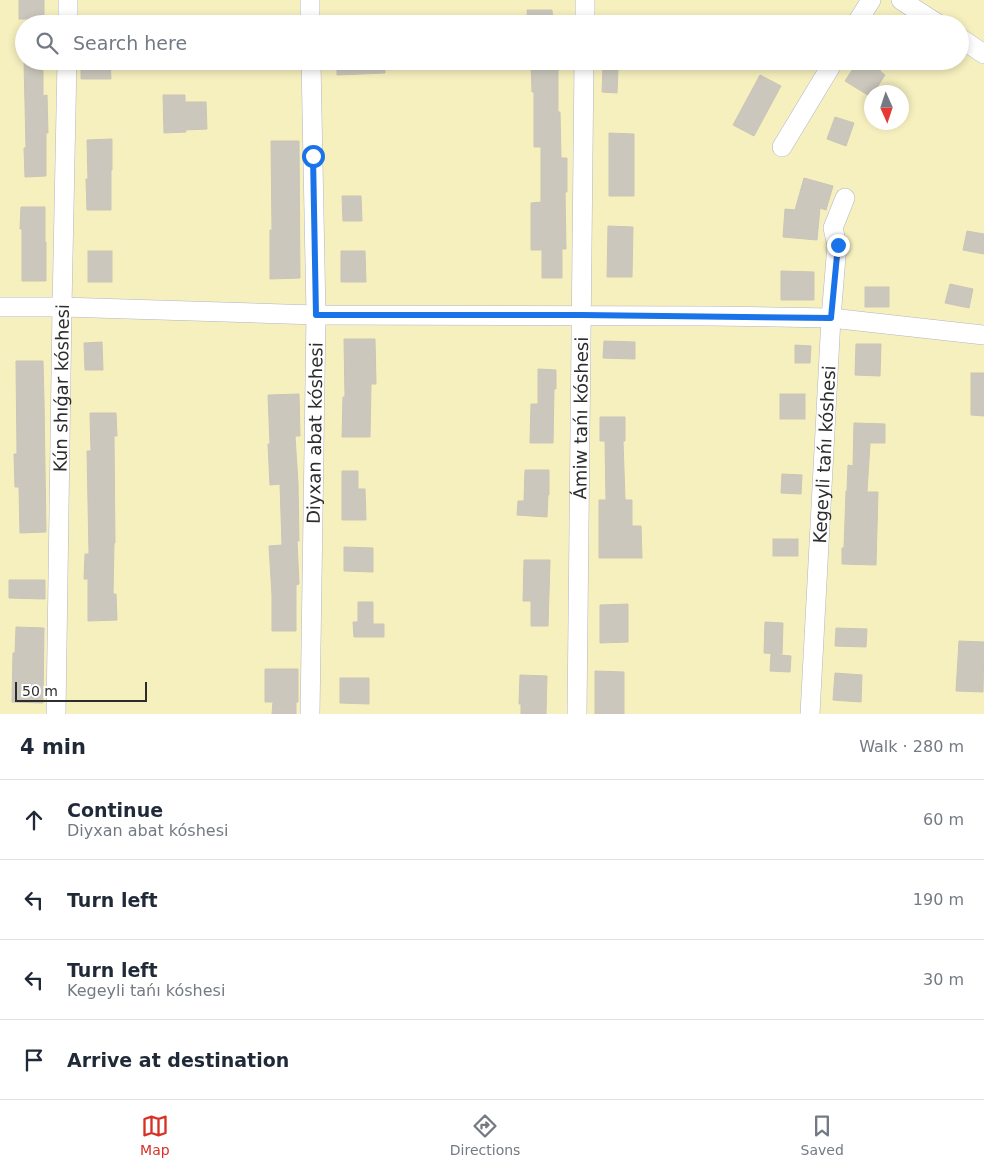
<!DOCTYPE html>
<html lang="en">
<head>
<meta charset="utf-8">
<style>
	body { margin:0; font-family:"DejaVu Sans",sans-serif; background:#f2f2f3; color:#1f2937 }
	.compass { position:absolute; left:864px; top:85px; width:45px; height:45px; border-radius:50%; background:#fff; box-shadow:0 2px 8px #0003; rotate:177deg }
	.scale { position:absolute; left:15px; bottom:12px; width:132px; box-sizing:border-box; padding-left:5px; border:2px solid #2d2d2d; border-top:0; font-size:14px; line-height:18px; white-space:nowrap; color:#2d2d2d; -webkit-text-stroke:4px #fff; paint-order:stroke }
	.stop { position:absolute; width:15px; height:15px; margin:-11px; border:4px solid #1a73e8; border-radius:50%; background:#fff }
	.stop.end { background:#1a73e8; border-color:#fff; box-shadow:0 1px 5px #0008 }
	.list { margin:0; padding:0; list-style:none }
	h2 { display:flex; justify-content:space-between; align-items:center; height:65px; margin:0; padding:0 20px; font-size:21px }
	h2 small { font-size:16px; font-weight:400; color:#747a83 }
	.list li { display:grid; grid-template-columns:32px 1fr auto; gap:15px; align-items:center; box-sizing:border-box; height:80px; padding:0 20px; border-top:1px solid #e0e1e3 }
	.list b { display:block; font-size:19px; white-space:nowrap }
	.list p { margin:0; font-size:16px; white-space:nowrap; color:#747a83 }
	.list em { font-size:16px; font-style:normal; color:#747a83 }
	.icon { flex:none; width:28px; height:28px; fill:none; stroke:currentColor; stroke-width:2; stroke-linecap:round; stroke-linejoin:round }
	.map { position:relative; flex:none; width:984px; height:714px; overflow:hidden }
	.search { position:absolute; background:#fff; box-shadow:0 2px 8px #0003; left:15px; right:15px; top:15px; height:55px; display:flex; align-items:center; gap:12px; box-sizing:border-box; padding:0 18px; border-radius:28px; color:#747a83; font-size:19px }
	.sheet { height:385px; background:#fff }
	nav { display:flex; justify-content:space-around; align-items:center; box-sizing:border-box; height:70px; border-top:1px solid #e0e1e3; background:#fff; font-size:14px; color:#747a83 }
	nav a { display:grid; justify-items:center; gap:2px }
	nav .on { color:#d93025 }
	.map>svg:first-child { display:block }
	.sand { fill:#f6f0bf; fill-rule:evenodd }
	.building { fill:#cbc7bc; stroke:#cbc5b7 }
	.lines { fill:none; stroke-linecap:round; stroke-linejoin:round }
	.street-casing { stroke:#b2b4c1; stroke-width:20 }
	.street { stroke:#fff; stroke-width:19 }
	.route { stroke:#1a73e8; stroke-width:6 }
	.labels { text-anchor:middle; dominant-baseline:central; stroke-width:4; stroke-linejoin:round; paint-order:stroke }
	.street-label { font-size:18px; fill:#2d2d2d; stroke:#fff }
</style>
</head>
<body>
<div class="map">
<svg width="984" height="714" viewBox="0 0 984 714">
	<rect width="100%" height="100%" fill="#efe9de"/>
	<path class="sand" d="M 0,0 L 984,0 L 984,714 L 0,714 ZM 24,24 L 960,24 L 960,61 L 24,61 ZM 872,92 L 902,92 L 902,122 L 872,122 Z"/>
	<g class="building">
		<rect x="19" y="0" width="25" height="19"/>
		<polygon points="527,10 552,10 553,24 528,24"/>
		<polygon points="24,61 43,61 43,96 47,95 48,133 46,133 46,176 25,177 24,148 26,148"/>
		<polygon points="81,61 110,61 111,79 81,79"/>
		<polygon points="337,61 385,61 385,73 337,75"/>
		<polygon points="531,61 558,61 558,112 560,112 561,158 567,158 567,192 565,192 566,249 562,249 562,278 542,278 542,250 531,250 531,203 541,202 541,147 534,147 534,92 532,92"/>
		<polygon points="858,61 886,61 880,71 885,75 874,92 872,92 871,97 845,81"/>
		<polygon points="603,67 618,68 617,93 602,92"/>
		<polygon points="760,75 781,86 754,136 733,125"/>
		<polygon points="163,95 185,95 185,102 206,102 207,129 185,130 186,132 164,133"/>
		<polygon points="835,117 854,123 846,146 827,139"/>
		<polygon points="609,133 634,134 634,196 609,196"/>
		<polygon points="112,139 112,170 111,170 111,210 87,210 86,179 88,179 87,140"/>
		<polygon points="271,141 299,141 300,278 270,279 270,230 272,230"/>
		<polygon points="804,178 833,186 826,210 820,208 817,240 783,237 785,209 795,210"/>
		<polygon points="342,196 361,196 362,221 343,221"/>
		<polygon points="21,207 45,207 45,242 46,242 46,281 22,281 22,229 20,229"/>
		<polygon points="608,226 633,227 632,277 607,277"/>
		<polygon points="967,231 984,234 984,254 963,250"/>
		<rect x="88" y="251" width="24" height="31"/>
		<polygon points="341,251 365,251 366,282 341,282"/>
		<polygon points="781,271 814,272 814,300 781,300"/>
		<polygon points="950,284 973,289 969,308 945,303"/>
		<rect x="865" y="287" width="24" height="20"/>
		<polygon points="344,339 375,339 376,384 371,384 370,437 342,437 343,397 345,397"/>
		<polygon points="604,341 635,342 635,359 603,358"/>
		<polygon points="102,342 103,370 85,370 84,343"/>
		<polygon points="856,344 881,344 880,376 855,375"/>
		<polygon points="795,345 811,346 810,363 795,363"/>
		<polygon points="16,361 43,361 44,401 46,532 20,533 19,487 15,487 14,454 17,454"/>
		<polygon points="538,369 556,370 556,389 554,389 553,443 530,443 531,404 538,404"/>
		<polygon points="971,373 984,373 984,416 971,415"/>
		<polygon points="299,394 300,436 295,436 298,483 299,541 297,541 299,584 296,585 296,631 272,631 272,595 269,546 282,545 280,484 270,485 268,444 270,444 268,395"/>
		<rect x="780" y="394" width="25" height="25"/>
		<polygon points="90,413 116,413 117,436 114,436 115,543 114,543 113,594 116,594 117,620 88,621 88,579 84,579 85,554 89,554 87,451 91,451"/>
		<polygon points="600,417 625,417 625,441 623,441 625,500 632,500 632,526 641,526 642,558 599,558 599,500 606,500 605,441 600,441"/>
		<polygon points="854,423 885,424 885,443 870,443 867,492 878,492 876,565 842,564 842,548 844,548 846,491 847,491 848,465 853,466"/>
		<polygon points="525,470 549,470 549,495 548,495 547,517 517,515 518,501 524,501"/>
		<polygon points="342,471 358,471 358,489 365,489 366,520 342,520"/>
		<polygon points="782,474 802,475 801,494 781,493"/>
		<rect x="773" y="539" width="25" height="17"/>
		<polygon points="344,547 373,548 373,572 344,571"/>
		<polygon points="524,560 550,560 548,626 531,626 531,601 523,601"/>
		<polygon points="9,580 45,580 45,599 9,598"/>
		<polygon points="358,602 373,602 373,624 384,624 384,637 354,637 353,622 358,622"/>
		<polygon points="628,604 628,642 600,643 600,605"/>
		<polygon points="765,622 783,623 782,654 764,653"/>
		<polygon points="16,627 44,628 43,703 12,702 13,653 15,653"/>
		<polygon points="836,628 867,629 866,647 835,646"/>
		<polygon points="959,641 984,642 983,692 956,691"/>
		<polygon points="771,654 791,656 790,672 770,671"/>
		<polygon points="265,669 298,669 298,702 296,702 296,714 272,714 273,702 265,702"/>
		<polygon points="595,671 624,672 624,714 595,714"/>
		<polygon points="835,673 862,675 861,702 833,700"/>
		<polygon points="520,675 547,676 546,714 521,714 521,704 519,704"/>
		<polygon points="340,678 369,678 369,704 340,703"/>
	</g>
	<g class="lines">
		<defs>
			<g id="street">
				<polyline points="310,0 310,24"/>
				<polyline points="901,0 938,24"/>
				<polyline points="68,24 68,0"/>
				<polyline points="585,24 585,0"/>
				<polyline points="856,24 871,0"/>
				<polyline points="960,38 984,54"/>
				<polyline points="782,147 834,61"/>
				<polyline points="0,307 62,307 316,315 712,316 831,318 984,335"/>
				<path id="s1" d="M 56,714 L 62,307 L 67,61"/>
				<path id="s2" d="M 310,714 L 316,315 L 311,61"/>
				<path id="s3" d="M 577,714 L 584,61"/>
				<path id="s4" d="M 810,714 L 831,318 L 837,245 L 833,228 L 845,198"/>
			</g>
		</defs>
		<use href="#street" class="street-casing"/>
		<use href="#street" class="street"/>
	</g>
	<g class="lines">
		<polyline class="route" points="313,156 316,315 582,315 831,318 838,245"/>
	</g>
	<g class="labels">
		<g class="street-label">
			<text stroke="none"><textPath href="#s1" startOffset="326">Kún shıǵar kóshesi</textPath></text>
			<text stroke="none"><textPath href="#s3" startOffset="296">Ámiw tańı kóshesi</textPath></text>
			<text stroke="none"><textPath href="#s2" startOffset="281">Diyxan abat kóshesi</textPath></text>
			<text stroke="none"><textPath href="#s4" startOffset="260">Kegeyli tańı kóshesi</textPath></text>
		</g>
	</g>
</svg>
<svg class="compass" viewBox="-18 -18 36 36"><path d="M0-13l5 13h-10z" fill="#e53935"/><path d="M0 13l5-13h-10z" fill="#747a83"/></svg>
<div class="scale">50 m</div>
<div class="stop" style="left:313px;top:156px"></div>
<div class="stop end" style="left:838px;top:245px"></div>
<div class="search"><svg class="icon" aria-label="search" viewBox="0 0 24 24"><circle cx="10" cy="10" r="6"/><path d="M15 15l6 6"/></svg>Search here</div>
</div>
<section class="sheet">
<h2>4 min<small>Walk · 280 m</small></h2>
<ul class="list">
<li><svg class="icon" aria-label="ahead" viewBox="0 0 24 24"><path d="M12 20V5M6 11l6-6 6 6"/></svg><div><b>Continue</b><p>Diyxan abat kóshesi</p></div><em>60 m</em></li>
<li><svg class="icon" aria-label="left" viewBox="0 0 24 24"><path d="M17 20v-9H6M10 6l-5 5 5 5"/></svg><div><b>Turn left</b></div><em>190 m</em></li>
<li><svg class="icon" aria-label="left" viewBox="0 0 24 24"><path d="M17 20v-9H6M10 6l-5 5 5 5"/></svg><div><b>Turn left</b><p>Kegeyli tańı kóshesi</p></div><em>30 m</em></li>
<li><svg class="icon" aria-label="arrive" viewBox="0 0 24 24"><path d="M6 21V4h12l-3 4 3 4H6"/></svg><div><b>Arrive at destination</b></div></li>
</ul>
</section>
<nav>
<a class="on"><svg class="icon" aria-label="map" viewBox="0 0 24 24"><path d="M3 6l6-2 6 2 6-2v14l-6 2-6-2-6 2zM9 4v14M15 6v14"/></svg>Map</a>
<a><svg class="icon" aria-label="directions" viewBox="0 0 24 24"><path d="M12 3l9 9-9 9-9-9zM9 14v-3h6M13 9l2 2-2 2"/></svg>Directions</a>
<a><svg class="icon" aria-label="saved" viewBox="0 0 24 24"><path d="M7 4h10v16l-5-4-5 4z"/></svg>Saved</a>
</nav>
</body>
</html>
